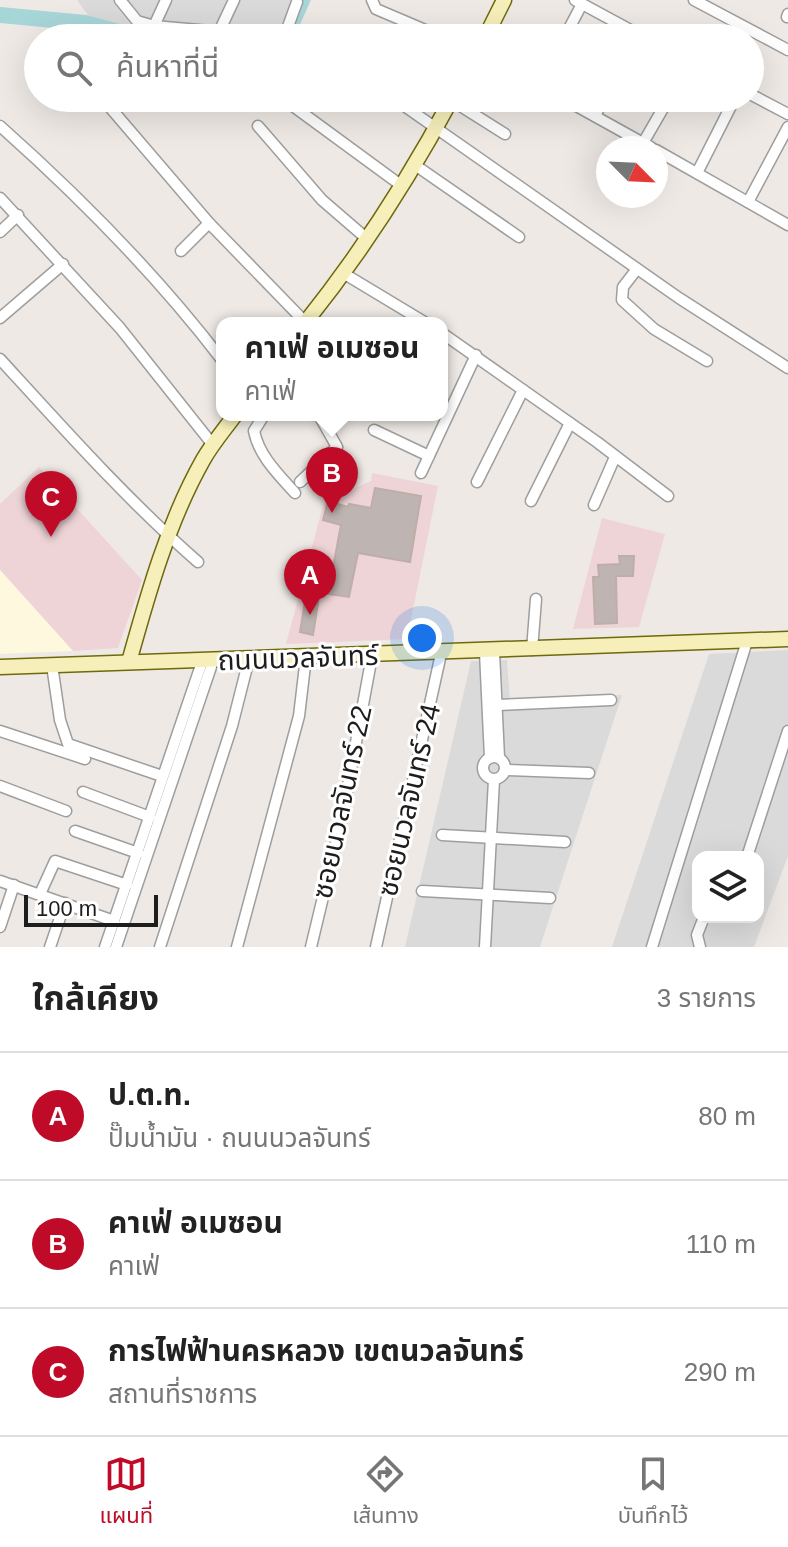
<!DOCTYPE html>
<html lang="th">
<head>
<meta charset="utf-8">
<style>
	body { margin:0; font-family:Arial,"Noto Sans Thai",sans-serif; background:#f6f6f6; color:#222 }
	.controls { position:absolute; right:24px; bottom:24px; display:grid; overflow:hidden; border-radius:16px; box-shadow:0 8px 32px #0002 }
	.controls button { width:72px; height:72px; display:grid; place-items:center; padding:0; border:0; border-bottom:2px solid #e0e0e0; background:#fff; color:#222; font:40px sans-serif }
	.compass { position:absolute; left:596px; top:136px; width:72px; height:72px; border-radius:50%; background:#fff; box-shadow:0 8px 32px #0002; rotate:114deg }
	.scale { position:absolute; left:24px; bottom:20px; width:134px; box-sizing:border-box; padding-left:8px; border:4px solid #1d1d1d; border-top:0; font-size:22px; line-height:28px; white-space:nowrap; color:#1d1d1d; -webkit-text-stroke:6px #fff; paint-order:stroke }
	.you { position:absolute; left:422px; top:638px; width:28px; height:28px; margin:-20px; border:6px solid #fff; border-radius:50%; background:#1a73e8; box-shadow:0 0 0 12px #1a73e833 }
	.badge { display:grid; place-items:center; width:52px; height:52px; border-radius:50%; background:#c00b28; color:#fff; font-size:26px; font-weight:700 }
	.pin { position:absolute; translate:-50% -66px; filter:drop-shadow(0 2px 4px #0008) }
	.pin::after { content:''; position:absolute; top:42px; width:28px; height:24px; background:inherit; clip-path:polygon(0 0,100% 0,50% 100%) }
	.popup { position:absolute; left:216px; top:317px; width:232px; height:104px; box-sizing:border-box; display:grid; place-content:center; border-radius:16px; background:#fff; filter:drop-shadow(0 2px 6px #0005); font-size:26px; white-space:nowrap; color:#767676 }
	.popup b { font-size:30px; color:#222 }
	.popup::after { content:''; position:absolute; left:50%; top:100%; margin-left:-16px; border:16px solid transparent; border-top-color:#fff }
	.list { margin:0; padding:0; list-style:none }
	h2 { display:flex; justify-content:space-between; align-items:center; height:104px; margin:0; padding:0 32px; font-size:34px }
	h2 small { font-size:26px; font-weight:400; color:#767676 }
	.list li { display:grid; grid-template-columns:52px 1fr auto; gap:24px; align-items:center; box-sizing:border-box; height:128px; padding:0 32px; border-top:2px solid #e0e0e0 }
	.list b { display:block; font-size:30px; white-space:nowrap }
	.list p { margin:0; font-size:26px; white-space:nowrap; color:#767676 }
	.list em { font-size:26px; font-style:normal; color:#767676 }
	.icon { flex:none; width:44px; height:44px; fill:none; stroke:currentColor; stroke-width:2; stroke-linecap:round; stroke-linejoin:round }
	.map { position:relative; flex:none; width:788px; height:947px; overflow:hidden }
	.search { position:absolute; background:#fff; box-shadow:0 8px 32px #0002; left:24px; right:24px; top:24px; height:88px; display:flex; align-items:center; gap:20px; box-sizing:border-box; padding:0 28px; border-radius:44px; color:#767676; font-size:30px }
	.sheet { height:488px; background:#fff }
	nav { display:flex; justify-content:space-around; align-items:center; box-sizing:border-box; height:112px; border-top:2px solid #e0e0e0; background:#fff; font-size:22px; color:#767676 }
	nav a { display:grid; justify-items:center; gap:4px }
	nav .on { color:#c00b28 }
	.map>svg:first-child { display:block }
	.residential { fill:#dbdadb; fill-rule:evenodd }
	.commercial { fill:#eed4d7 }
	.education { fill:#fdf8de }
	.lines { fill:none; stroke-linecap:round; stroke-linejoin:round }
	.canal { stroke:#a7d6d9; stroke-width:9 }
	.river { stroke:#a7d6d9; stroke-width:16 }
	.building { fill:#beb4b1; stroke:#bfaea7; stroke-width:2 }
	.street-casing { stroke:#9e9e9e; stroke-width:13 }
	.secondary-casing { stroke:#6e690b; stroke-width:17 }
	.street { stroke:#fff; stroke-width:10 }
	.secondary { stroke:#f6efba; stroke-width:14 }
	.labels { text-anchor:middle; dominant-baseline:central; stroke-width:6; stroke-linejoin:round; paint-order:stroke }
	.street-label { font-size:28px; fill:#1d1d1d; stroke:#fff }
</style>
</head>
<body>
<div class="map">
<svg width="788" height="947" viewBox="0 0 788 947">
	<rect width="100%" height="100%" fill="#eee9e4"/>
	<g class="residential">
		<polygon points="77,0 306,0 289,38 134,36 96,26"/>
		<path d="M 788,650 L 788,856 L 754,947 L 612,947 L 709,654 ZM 698,857 L 758,857 L 758,917 L 698,917 Z"/>
		<polygon points="507,660 510,700 622,695 540,947 405,947 471,661"/>
	</g>
	<g class="commercial">
		<polygon points="39,467 142,580 118,648 73,651 0,570 0,504"/>
		<polygon points="372,473 438,486 407,639 286,644 324,502 371,481"/>
		<polygon points="602,518 665,534 639,627 573,629"/>
	</g>
	<polygon class="education" points="0,570 73,651 0,654"/>
	<g class="lines">
		<polyline class="canal" points="289,38 306,0"/>
		<polyline class="river" points="0,15 85,23 134,36 167,38"/>
	</g>
	<g class="building">
		<polygon points="375,488 421,496 410,562 358,553 349,597 328,594 341,525 323,520 328,501 348,507 349,504 371,508"/>
		<polygon points="619,556 634,556 633,576 616,576 617,623 595,624 593,577 599,577 598,565 620,564"/>
		<polygon points="306,595 319,597 313,635 300,632"/>
	</g>
	<g class="lines">
		<defs>
			<g id="street">
				<polyline points="120,0 137,21 154,26 277,37 286,32 297,2"/>
				<polyline points="372,0 376,9 444,38"/>
				<polyline points="575,0 645,38"/>
				<polyline points="694,0 788,50"/>
				<polyline points="787,17 788,14"/>
				<polyline points="154,26 166,0"/>
				<polyline points="219,32 234,0"/>
				<polyline points="564,38 582,4"/>
				<polyline points="750,94 788,114"/>
				<polyline points="102,98 209,223 306,323"/>
				<polyline points="282,98 402,186"/>
				<polyline points="393,98 679,298 788,368"/>
				<polyline points="562,98 652,148"/>
				<polyline points="451,100 505,134"/>
				<polyline points="595,116 604,98"/>
				<path d="M 0,126 C 81,198 156,274 222,360"/>
				<polyline points="258,126 322,200 366,238"/>
				<polyline points="643,143 669,98"/>
				<polyline points="656,150 788,225"/>
				<polyline points="415,165 519,237"/>
				<polyline points="697,173 735,98"/>
				<polyline points="0,198 120,328 213,445"/>
				<polyline points="748,202 788,127"/>
				<polyline points="0,232 18,215"/>
				<polyline points="181,251 209,223"/>
				<polyline points="637,269 623,287 622,300 654,329 707,361"/>
				<polyline points="343,273 426,323"/>
				<polyline points="0,318 63,264"/>
				<polyline points="442,333 597,442 668,496"/>
				<path d="M 0,359 C 63,428 127,500 198,562"/>
				<path d="M 264,415 L 254,431 C 259,456 278,474 295,493"/>
				<polyline points="374,430 429,456"/>
				<polyline points="421,473 476,355"/>
				<polyline points="300,482 337,447 319,415"/>
				<polyline points="477,482 523,390"/>
				<polyline points="531,501 570,423"/>
				<polyline points="594,505 615,457"/>
				<polyline points="532,650 536,599"/>
				<polyline points="485,652 490,758"/>
				<polyline points="494,652 499,758"/>
				<polyline points="52,665 60,720 68,744 159,775"/>
				<polyline points="497,705 611,700"/>
				<polyline points="0,731 85,759"/>
				<circle cx="494" cy="768" r="11"/>
				<polyline points="505,770 589,773"/>
				<polyline points="0,786 66,811"/>
				<polyline points="83,792 150,817"/>
				<polyline points="75,831 138,853"/>
				<polyline points="442,835 565,842"/>
				<polyline points="744,857 748,854 788,731"/>
				<polyline points="0,881 114,921"/>
				<polyline points="422,891 550,898"/>
				<polyline points="40,894 55,861 127,885"/>
				<polyline points="0,927 14,885"/>
				<polyline points="50,947 65,903"/>
				<polyline points="105,947 202,662"/>
				<polyline points="116,947 213,661"/>
				<polyline points="160,947 232,726 249,659"/>
				<polyline points="237,947 299,716 306,657"/>
				<polyline points="311,947 342,818 372,656"/>
				<polyline points="376,947 441,654"/>
				<polyline points="485,947 494,780"/>
				<polyline points="652,947 747,641"/>
				<polyline points="700,947 697,935 704,917"/>
			</g>
			<g id="secondary">
				<polyline points="485,38 504,0"/>
				<path d="M 305,323 C 361,253 410,177 452,98"/>
				<path d="M 129,662 C 148,594 168,522 203,460 C 212,444 224,430 235,415"/>
				<polyline points="0,667 788,639"/>
			</g>
		</defs>
		<use href="#street" class="street-casing"/>
		<use href="#secondary" class="secondary-casing"/>
		<use href="#street" class="street"/>
		<use href="#secondary" class="secondary"/>
	</g>
	<g class="labels">
		<g class="street-label">
			<text transform="translate(298 658) rotate(-2)">ถนนนวลจันทร์</text>
			<text transform="translate(409 800) rotate(-77)">ซอยนวลจันทร์ 24</text>
			<text transform="translate(342 802) rotate(-78)">ซอยนวลจันทร์ 22</text>
		</g>
	</g>
</svg>
<div class="controls">
<button><svg class="icon" aria-label="layers" viewBox="0 0 24 24"><path d="M12 4l9 5-9 5-9-5zM3 14l9 5 9-5"/></svg></button>
</div>
<svg class="compass" viewBox="-18 -18 36 36"><path d="M0-13l5 13h-10z" fill="#e53935"/><path d="M0 13l5-13h-10z" fill="#767676"/></svg>
<div class="scale">100 m</div>
<div class="you"></div>
<div class="pin badge" style="left:310px;top:615px">A</div>
<div class="pin badge" style="left:332px;top:513px">B</div>
<div class="popup"><b>คาเฟ่ อเมซอน</b>คาเฟ่</div>
<div class="pin badge" style="left:51px;top:537px">C</div>
<div class="search"><svg class="icon" aria-label="search" viewBox="0 0 24 24"><circle cx="10" cy="10" r="6"/><path d="M15 15l6 6"/></svg>ค้นหาที่นี่</div>
</div>
<section class="sheet">
<h2>ใกล้เคียง<small>3 รายการ</small></h2>
<ul class="list">
<li><span class="badge">A</span><div><b>ป.ต.ท.</b><p>ปั๊มน้ำมัน · ถนนนวลจันทร์</p></div><em>80 m</em></li>
<li><span class="badge">B</span><div><b>คาเฟ่ อเมซอน</b><p>คาเฟ่</p></div><em>110 m</em></li>
<li><span class="badge">C</span><div><b>การไฟฟ้านครหลวง เขตนวลจันทร์</b><p>สถานที่ราชการ</p></div><em>290 m</em></li>
</ul>
</section>
<nav>
<a class="on"><svg class="icon" aria-label="map" viewBox="0 0 24 24"><path d="M3 6l6-2 6 2 6-2v14l-6 2-6-2-6 2zM9 4v14M15 6v14"/></svg>แผนที่</a>
<a><svg class="icon" aria-label="directions" viewBox="0 0 24 24"><path d="M12 3l9 9-9 9-9-9zM9 14v-3h6M13 9l2 2-2 2"/></svg>เส้นทาง</a>
<a><svg class="icon" aria-label="saved" viewBox="0 0 24 24"><path d="M7 4h10v16l-5-4-5 4z"/></svg>บันทึกไว้</a>
</nav>
</body>
</html>
